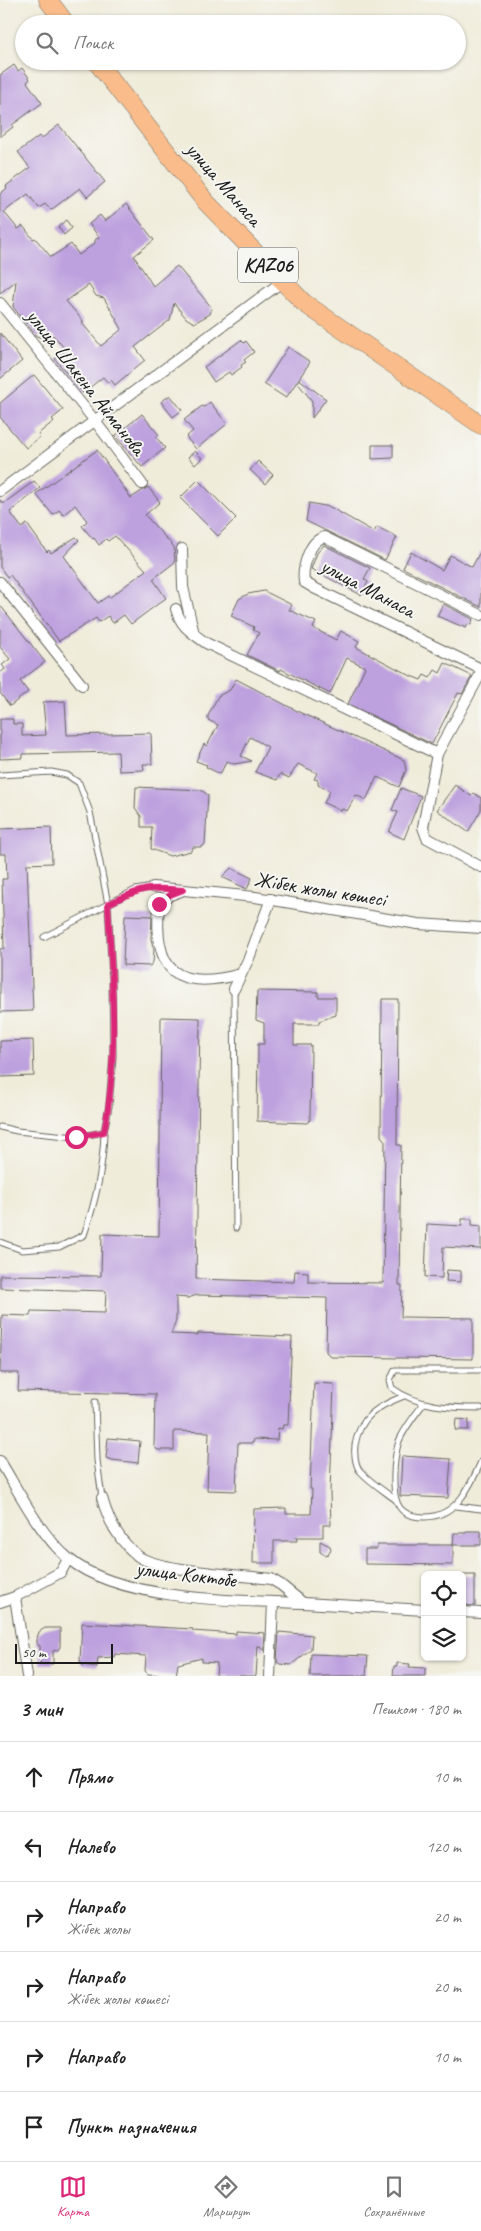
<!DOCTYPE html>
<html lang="ru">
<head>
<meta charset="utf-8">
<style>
	body { margin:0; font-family:Caveat,sans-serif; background:#f6f6f6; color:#222 }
	.controls { position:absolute; right:15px; bottom:15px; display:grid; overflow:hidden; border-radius:8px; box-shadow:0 1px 4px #0004 }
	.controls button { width:45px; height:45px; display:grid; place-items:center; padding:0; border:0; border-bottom:1px solid #e0e0e0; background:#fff; color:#222; font:25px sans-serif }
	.scale { position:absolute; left:15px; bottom:12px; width:98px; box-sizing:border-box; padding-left:5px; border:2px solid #1c1c1c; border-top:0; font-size:14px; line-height:18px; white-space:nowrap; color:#1c1c1c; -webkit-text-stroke:4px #f6f6f2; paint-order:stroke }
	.stop { position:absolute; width:15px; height:15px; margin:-11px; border:4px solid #db2777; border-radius:50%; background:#fff }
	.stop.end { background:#db2777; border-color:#fff; box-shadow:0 1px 5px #0008 }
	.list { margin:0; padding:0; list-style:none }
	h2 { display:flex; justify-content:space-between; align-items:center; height:65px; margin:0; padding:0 20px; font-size:21px }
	h2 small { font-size:16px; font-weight:400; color:#767676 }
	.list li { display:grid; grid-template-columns:32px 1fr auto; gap:15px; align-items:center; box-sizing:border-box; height:70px; padding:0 20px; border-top:1px solid #e0e0e0 }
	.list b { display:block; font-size:19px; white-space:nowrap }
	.list p { margin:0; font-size:16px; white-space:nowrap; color:#767676 }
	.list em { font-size:16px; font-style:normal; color:#767676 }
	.icon { flex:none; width:28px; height:28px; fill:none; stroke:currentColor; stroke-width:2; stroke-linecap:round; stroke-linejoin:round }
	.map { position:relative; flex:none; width:481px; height:1676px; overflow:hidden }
	.search { position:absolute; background:#fff; box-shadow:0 1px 4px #0004; left:15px; right:15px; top:15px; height:55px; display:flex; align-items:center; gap:12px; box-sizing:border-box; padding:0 18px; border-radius:28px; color:#767676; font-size:19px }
	.sheet { height:485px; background:#fff }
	nav { display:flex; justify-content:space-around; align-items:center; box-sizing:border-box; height:70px; border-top:1px solid #e0e0e0; background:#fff; font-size:14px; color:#767676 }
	nav a { display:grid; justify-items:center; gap:2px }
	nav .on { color:#db2777 }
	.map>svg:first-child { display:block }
	.building { fill:#bda0de; fill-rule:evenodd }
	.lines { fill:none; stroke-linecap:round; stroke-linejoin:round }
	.service-casing { stroke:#66655e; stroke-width:7 }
	.minor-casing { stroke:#66655e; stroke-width:12 }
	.trunk-casing { stroke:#66655e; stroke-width:19 }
	.service { stroke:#fff; stroke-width:5 }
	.minor { stroke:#fff; stroke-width:10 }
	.trunk { stroke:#f9bc8a; stroke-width:18 }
	.route { stroke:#db2777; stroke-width:6 }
	.labels { text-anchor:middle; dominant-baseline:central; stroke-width:4; stroke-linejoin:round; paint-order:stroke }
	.shield { fill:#f6f6f2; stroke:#5d5d5c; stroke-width:1 }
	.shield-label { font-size:20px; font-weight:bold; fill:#1c1c1c }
	.street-label { font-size:21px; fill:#1c1c1c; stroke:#f6f6f2 }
</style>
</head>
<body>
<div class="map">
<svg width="481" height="1676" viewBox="0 0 481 1676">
	<rect width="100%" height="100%" fill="#f6f6f2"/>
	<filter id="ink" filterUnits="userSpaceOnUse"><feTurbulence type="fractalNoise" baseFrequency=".02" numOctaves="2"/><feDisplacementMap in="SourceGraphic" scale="10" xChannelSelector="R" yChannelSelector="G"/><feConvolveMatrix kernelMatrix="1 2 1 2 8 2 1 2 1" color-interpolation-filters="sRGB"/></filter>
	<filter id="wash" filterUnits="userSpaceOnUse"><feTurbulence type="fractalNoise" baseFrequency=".0096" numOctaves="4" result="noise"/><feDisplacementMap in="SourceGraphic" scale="20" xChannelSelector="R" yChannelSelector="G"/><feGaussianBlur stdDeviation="1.12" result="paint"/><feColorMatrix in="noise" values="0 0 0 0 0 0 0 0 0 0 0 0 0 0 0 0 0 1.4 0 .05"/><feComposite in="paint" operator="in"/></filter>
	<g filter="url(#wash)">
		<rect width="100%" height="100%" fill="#f0ecda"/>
		<g id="blocks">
			<g class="building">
				<polygon points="14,65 18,71 22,68 30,79 27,82 42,103 12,125 13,127 0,137 0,75"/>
				<path d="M 59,125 L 105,182 L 87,197 L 80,188 L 51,210 L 45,204 L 39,208 L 28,194 L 4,212 L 18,229 L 23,226 L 33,239 L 35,238 L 51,257 L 71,244 L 79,255 L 95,243 L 95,240 L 99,237 L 89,224 L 100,215 L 105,221 L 126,204 L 154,240 L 134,256 L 153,286 L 177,266 L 212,308 L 210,314 L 194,323 L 186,318 L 174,303 L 170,320 L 135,347 L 145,360 L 115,385 L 111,380 L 108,383 L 103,377 L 83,393 L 55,359 L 66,350 L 53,335 L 46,341 L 43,338 L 36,336 L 13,307 L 16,281 L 0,293 L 0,194 L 7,188 L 6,186 L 30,168 L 18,152 L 39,136 L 41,139 ZM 89,285 L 96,296 L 104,298 L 122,329 L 101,346 L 82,323 L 84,322 L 66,301 Z"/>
				<polygon points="66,220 72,228 64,235 58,227"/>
				<polygon points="0,333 22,361 0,379"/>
				<polygon points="241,340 244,343 246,341 254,352 244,360 246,362 241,365 242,367 231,375 229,372 214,382 204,367"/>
				<polygon points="288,347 310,362 286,398 264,384"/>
				<polygon points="34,375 63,410 52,419 54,421 38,434 40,437 26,448 0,417 0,403"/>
				<polygon points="299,379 326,399 312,418 312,401 297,382"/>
				<polygon points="170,395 182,410 173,417 161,402"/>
				<polygon points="210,402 227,424 196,449 186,437 193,431 184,420 202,406 204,407"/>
				<polygon points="142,414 159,435 156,437 165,448 142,467 115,436"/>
				<polygon points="372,445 393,445 393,458 372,459"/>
				<polygon points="97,450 131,498 148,487 160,502 145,515 174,547 175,562 153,579 166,598 131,624 124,615 113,623 108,616 99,622 96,618 59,641 10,575 7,577 0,567 0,500 3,504 34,481 40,488 10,512 22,528 27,524 47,552 49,550 51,553 76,537 79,540 64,556 98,603 108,596 109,598 146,570 115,536 108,541 106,539 99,545 94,538 93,539 82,526 87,521 75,505 63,515 59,510 53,515 36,494"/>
				<polygon points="195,451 202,458 195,465 188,457"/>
				<polygon points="258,461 273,475 265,484 250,470"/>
				<polygon points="198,480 236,518 218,536 180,498"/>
				<polygon points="309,503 330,507 374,532 377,527 397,537 385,560 306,521"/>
				<polygon points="324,545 370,568 364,579 368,582 361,595 311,569 317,553"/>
				<polygon points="481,550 481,607 403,568 411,552 442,570 450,555 472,567"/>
				<polygon points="264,591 292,605 289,610 316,622 313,628 336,640 341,631 359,641 356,647 411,676 421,680 424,675 430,678 435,670 440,673 445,663 472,676 462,694 458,693 432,744 348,704 365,667 347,658 330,694 281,669 280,671 247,655 259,633 253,630 254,627 231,616 239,599 248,594"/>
				<polygon points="443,604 473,619 471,625 468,624 466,628 437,616"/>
				<polygon points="0,605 45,662 20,681 28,692 10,706 0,693 0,673 5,669 2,665 10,659 0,647"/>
				<polygon points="236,679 301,713 404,760 406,770 399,787 377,777 366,800 356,795 347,811 342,809 341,811 324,803 330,791 318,785 318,780 314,779 317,773 298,764 289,778 280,774 277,780 255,772 268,747 250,737 241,756 252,761 234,764 227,761 220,774 206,767 207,765 196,761 204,744 207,746 218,725 208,720 208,716 218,696 230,690"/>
				<polygon points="65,701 67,735 151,733 152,764 143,764 144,770 119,771 118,752 23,754 23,758 0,759 0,719 13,719 13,724 22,724 22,736 46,735 43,702"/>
				<polygon points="455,785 471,796 474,793 481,798 481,810 468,832 437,810"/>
				<polygon points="136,787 201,790 208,795 205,844 202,847 193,847 191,851 170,856 151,849 152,827 141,827 141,816 135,808"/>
				<polygon points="401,788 421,796 404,839 389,832 398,812 392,810"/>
				<polygon points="51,827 52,863 27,864 33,1011 0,1012 0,949 4,948 2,879 7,879 6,854 0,854 0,829"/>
				<polygon points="231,868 252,878 247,889 222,877"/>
				<polygon points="125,915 152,916 151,939 154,950 153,962 150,966 123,965"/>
				<polygon points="257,991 318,992 318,997 336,997 336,1015 319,1021 319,1024 294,1024 294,1045 311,1045 310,1120 307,1123 257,1121 258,1044 264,1044 264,1023 256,1020"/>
				<polygon points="382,999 398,999 397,1145 401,1145 399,1285 402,1285 401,1317 473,1318 473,1359 331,1357 326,1352 327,1298 197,1295 188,1298 176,1297 176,1320 171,1334 198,1335 198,1333 292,1337 288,1425 283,1425 282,1429 278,1428 277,1440 254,1439 253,1443 238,1443 236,1491 207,1490 209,1432 174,1431 174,1450 158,1450 154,1447 155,1394 18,1391 19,1373 0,1373 2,1315 30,1316 31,1311 105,1313 106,1291 0,1288 0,1275 101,1276 102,1234 159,1236 161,1017 200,1018 196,1279 294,1282 295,1271 308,1272 308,1282 383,1283 385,1141 381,1136"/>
				<polygon points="33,1040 34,1076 0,1077 0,1041"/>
				<polygon points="462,1219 472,1219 472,1225 481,1226 481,1249 443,1247 442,1278 425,1277 427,1224 462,1226"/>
				<polygon points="447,1270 461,1271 461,1282 446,1281"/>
				<polygon points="314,1383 334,1384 330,1492 331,1525 323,1525 323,1537 296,1537 297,1541 274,1541 274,1563 253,1563 254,1509 286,1508 286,1514 311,1514 312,1489 310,1489"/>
				<polygon points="456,1419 469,1420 468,1430 455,1430"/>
				<polygon points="108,1438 140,1441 138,1463 112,1460 106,1458"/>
				<polygon points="402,1456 451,1459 448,1498 400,1496"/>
				<polygon points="466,1531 481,1531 481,1545 453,1545 453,1565 365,1564 365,1549 377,1549 377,1545 453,1545 454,1533 466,1533"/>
				<polygon points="320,1541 330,1546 331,1549 328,1554 325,1555 320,1552"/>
				<polygon points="462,1575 475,1575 475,1606 462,1605"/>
				<polygon points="82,1623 193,1629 193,1631 236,1634 236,1631 265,1633 264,1651 258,1645 256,1676 216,1676 217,1663 202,1662 202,1658 178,1664 176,1676 148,1674 145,1671 146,1656 115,1654 114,1657 98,1658 97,1667 82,1665 80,1661"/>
				<polygon points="45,1628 60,1628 60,1647 58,1650 53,1651 53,1664 40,1664 40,1646 37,1644 37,1638 39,1632"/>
				<polygon points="279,1632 312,1635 311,1649 291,1665 280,1664 277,1662"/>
				<polygon points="311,1654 368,1656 366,1676 310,1676"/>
				<polygon points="397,1663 410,1664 409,1667 425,1668 425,1676 393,1676 394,1666 397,1666"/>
			</g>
		</g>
	</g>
	<g filter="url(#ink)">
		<use href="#blocks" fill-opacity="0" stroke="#66655e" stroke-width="1"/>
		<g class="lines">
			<defs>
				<g id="service">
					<polyline points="0,775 51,772 67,775 79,783 90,812 108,904 112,977 113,1056 109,1106 104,1132 76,1137 17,1131 0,1127"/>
					<polyline points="44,937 135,890 153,887"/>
					<polyline points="234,989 236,1228"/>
					<path d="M 0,1242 L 22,1250 L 59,1247 L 84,1235 C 96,1201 103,1168 104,1132"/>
					<path d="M 481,1370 L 395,1370 L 390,1380 L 392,1388 C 418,1407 450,1408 481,1408"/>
					<polyline points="95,1402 97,1460 102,1498"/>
					<path d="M 424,1403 C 415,1415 405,1427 399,1441 C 394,1457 389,1500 403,1511 C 409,1516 418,1517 425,1517 C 456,1517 470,1487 481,1462"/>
					<path d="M 396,1500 C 384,1491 370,1482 360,1471 C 355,1465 354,1452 355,1445 C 360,1416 378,1406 404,1396"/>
					<polyline points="456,1506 481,1509"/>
				</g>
				<g id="minor">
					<polyline points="0,303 95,421 142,484"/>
					<polyline points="0,491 283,281"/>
					<polyline points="182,549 183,587 194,634"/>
					<polyline points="0,582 82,685"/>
					<path d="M 176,609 C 181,627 191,632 206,643 L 437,754"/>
					<path d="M 481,615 L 324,537 C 309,541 302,568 304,582 L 314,588 L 481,669"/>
					<polyline points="481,673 437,754 423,827 427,838 481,867"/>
					<polyline points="153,887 255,897 418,924 481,928"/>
					<path d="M 181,891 L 170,895 L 159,904 C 153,972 176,991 241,974"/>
					<polyline points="234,989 249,958 271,899"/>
					<path d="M 0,1461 C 19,1492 41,1536 69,1559 C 119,1601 240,1601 304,1603 C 344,1605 384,1608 425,1610"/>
					<path d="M 102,1498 C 108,1520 120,1542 138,1556 C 157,1571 243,1575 271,1579 L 281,1585 L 303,1603"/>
					<polyline points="15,1597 27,1676"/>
					<polyline points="0,1602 15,1597 61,1572 68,1559"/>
					<polyline points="462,1612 481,1613"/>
					<polyline points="270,1676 273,1603"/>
				</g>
				<g id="trunk">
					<polyline points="48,0 66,24"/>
					<polyline points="96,61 205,201 304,303 481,425"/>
				</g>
			</defs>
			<use href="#service" class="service-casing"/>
			<use href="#minor" class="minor-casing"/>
			<use href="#trunk" class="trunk-casing"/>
			<use href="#service" class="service"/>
			<use href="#minor" class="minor"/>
			<use href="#trunk" class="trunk"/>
		</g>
	</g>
	<g class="lines" filter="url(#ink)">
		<path class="route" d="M 76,1137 L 104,1132 C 119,1057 112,980 108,904 C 141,888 146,887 183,890 L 170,895 L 159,904"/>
	</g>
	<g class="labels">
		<rect class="shield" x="238" y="247.5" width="60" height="35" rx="4"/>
		<g class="shield-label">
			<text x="268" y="265">KAZ06</text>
		</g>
		<g class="street-label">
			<text transform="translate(224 184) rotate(49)">улица Манаса</text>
			<text transform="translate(86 382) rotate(52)">улица Шакена Айманова</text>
			<text transform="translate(368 588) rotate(28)">улица Манаса</text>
			<text transform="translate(320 889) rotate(9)">Жібек жолы көшесі</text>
			<text transform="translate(186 1574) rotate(7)">улица Коктобе</text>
		</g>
	</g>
</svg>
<div class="controls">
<button><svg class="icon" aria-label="locate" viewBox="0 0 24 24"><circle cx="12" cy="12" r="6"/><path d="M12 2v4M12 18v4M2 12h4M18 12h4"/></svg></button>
<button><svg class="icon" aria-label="layers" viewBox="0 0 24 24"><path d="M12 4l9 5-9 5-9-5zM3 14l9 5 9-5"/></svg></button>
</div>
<div class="scale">50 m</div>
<div class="stop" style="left:76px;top:1137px"></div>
<div class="stop end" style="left:159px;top:904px"></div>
<div class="search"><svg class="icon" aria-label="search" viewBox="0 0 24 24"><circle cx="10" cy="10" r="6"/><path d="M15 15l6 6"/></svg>Поиск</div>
</div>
<section class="sheet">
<h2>3 мин<small>Пешком · 180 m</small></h2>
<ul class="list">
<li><svg class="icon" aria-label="ahead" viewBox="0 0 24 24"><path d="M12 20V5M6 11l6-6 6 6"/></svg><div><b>Прямо</b></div><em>10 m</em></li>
<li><svg class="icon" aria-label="left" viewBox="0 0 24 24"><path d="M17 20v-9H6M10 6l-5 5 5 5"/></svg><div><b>Налево</b></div><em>120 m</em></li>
<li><svg class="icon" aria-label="right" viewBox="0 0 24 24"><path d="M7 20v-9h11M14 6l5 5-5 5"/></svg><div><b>Направо</b><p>Жібек жолы</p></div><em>20 m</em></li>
<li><svg class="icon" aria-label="right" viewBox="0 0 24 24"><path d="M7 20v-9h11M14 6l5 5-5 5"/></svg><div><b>Направо</b><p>Жібек жолы көшесі</p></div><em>20 m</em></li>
<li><svg class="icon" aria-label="right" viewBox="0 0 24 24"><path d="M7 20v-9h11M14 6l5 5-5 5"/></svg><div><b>Направо</b></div><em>10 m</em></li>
<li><svg class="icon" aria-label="arrive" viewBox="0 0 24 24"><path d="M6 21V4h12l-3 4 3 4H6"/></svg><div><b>Пункт назначения</b></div></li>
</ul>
</section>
<nav>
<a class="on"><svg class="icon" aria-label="map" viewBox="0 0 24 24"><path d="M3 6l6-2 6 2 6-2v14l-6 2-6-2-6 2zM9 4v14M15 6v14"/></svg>Карта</a>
<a><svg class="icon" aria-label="directions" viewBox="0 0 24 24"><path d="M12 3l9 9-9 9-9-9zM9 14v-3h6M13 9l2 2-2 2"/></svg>Маршрут</a>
<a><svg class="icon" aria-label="saved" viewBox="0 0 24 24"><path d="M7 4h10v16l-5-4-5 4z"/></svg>Сохранённые</a>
</nav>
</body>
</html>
